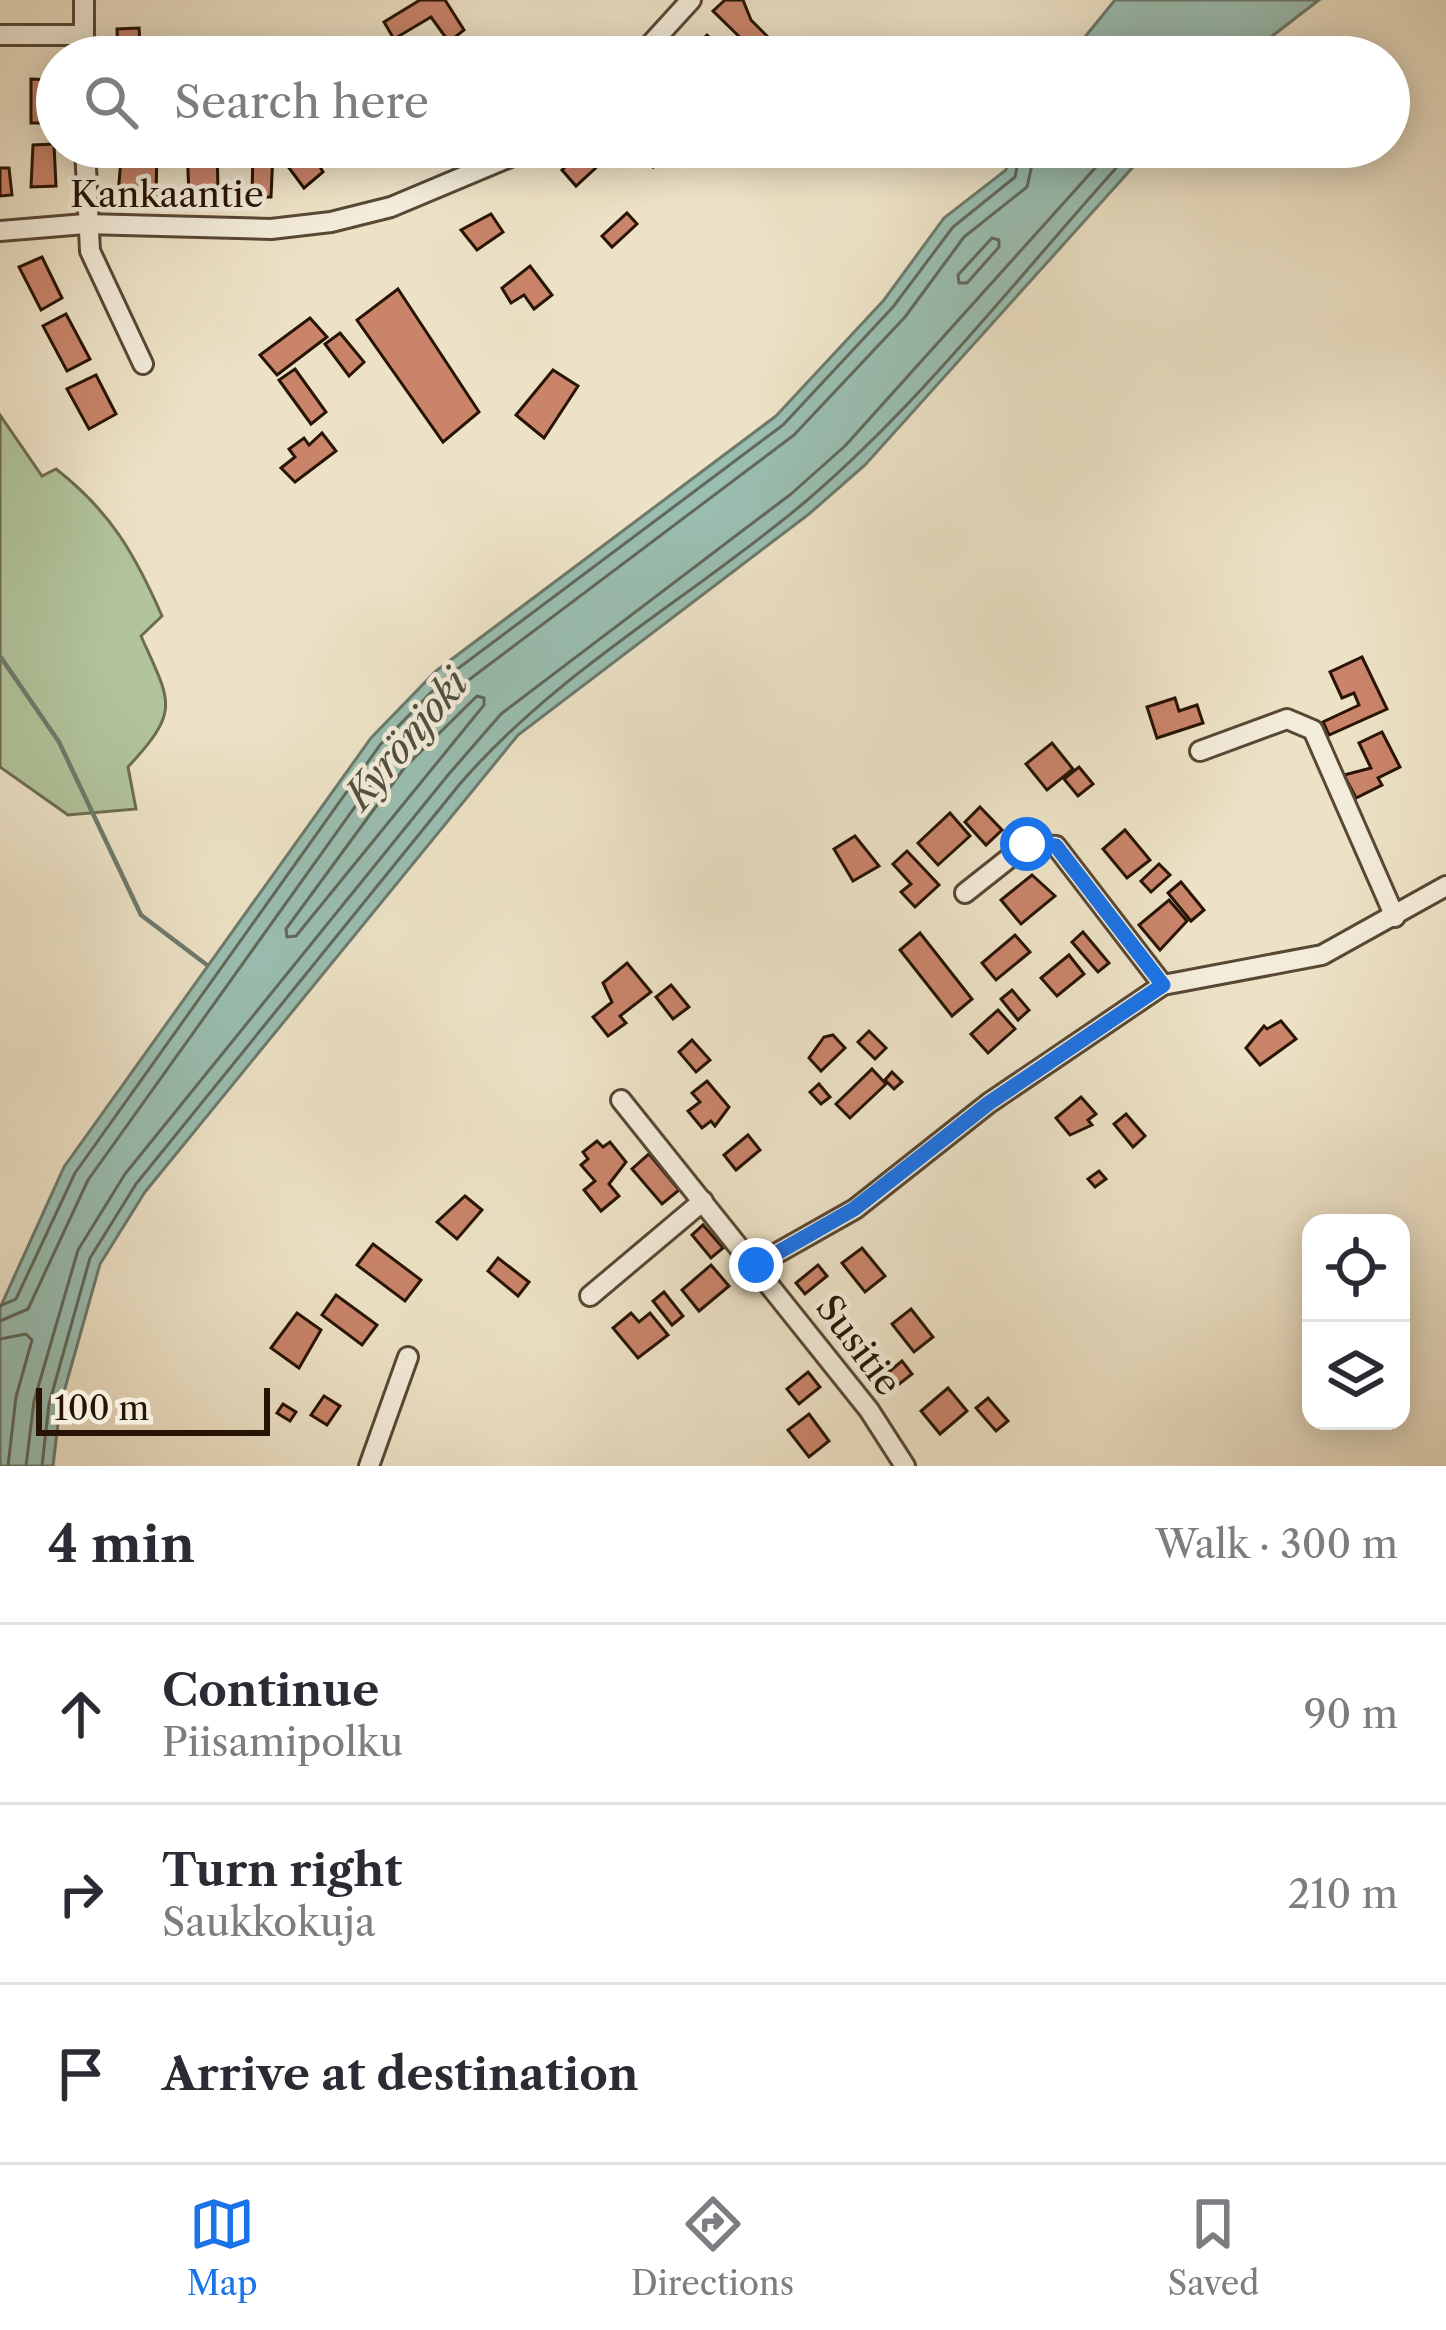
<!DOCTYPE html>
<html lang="en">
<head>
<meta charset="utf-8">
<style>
	body { margin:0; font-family:"Libre Caslon Text",serif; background:#f7f7f7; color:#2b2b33 }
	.controls { position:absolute; right:36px; bottom:36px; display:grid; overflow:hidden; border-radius:24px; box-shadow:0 6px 30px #0003 }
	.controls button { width:108px; height:108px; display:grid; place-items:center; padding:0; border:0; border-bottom:3px solid #e1e1e2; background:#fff; color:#2b2b33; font:60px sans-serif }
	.scale { position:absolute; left:36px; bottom:30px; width:234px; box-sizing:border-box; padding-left:12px; border:6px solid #271404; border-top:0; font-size:33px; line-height:42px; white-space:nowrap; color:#271404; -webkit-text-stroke:9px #f3ecda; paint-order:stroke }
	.stop { position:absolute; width:36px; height:36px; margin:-27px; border:9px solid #1a73e8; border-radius:50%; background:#fff }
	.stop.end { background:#1a73e8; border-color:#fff; box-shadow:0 3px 12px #0008 }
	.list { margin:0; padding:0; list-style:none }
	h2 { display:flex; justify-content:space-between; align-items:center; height:156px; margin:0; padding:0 48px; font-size:51px }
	h2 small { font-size:39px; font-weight:400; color:#7c7c81 }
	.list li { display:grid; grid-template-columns:78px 1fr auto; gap:36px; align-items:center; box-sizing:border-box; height:180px; padding:0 48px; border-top:3px solid #e1e1e2 }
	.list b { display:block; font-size:45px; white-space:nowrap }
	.list p { margin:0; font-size:39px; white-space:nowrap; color:#7c7c81 }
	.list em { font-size:39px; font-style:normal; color:#7c7c81 }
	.icon { flex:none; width:66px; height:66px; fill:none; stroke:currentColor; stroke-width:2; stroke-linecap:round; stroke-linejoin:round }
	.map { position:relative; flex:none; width:1446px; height:1466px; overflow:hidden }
	.search { position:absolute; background:#fff; box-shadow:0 6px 30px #0003; left:36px; right:36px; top:36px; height:132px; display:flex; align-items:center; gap:30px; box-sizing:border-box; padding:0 42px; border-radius:66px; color:#7c7c81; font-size:45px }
	.sheet { height:696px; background:#fff }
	nav { display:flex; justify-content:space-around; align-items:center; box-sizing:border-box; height:168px; border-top:3px solid #e1e1e2; background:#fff; font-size:33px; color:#7c7c81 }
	nav a { display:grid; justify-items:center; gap:6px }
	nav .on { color:#1a73e8 }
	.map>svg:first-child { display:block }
	.green { fill:#b1c49b; stroke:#6c6c50; stroke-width:3 }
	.water { fill:#9abeb1; stroke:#6c7a6c; stroke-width:3 }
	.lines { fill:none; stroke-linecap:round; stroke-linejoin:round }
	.shore { stroke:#60695a; stroke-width:3 }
	.stream { stroke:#6c7a6c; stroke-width:4.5 }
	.building { fill:#c9846a; stroke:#271404; stroke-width:3 }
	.minor-casing { stroke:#584834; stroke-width:24 }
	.minor { stroke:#f3ecda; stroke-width:18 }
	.route { stroke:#1a73e8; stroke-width:15 }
	.labels { text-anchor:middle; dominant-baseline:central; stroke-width:9; stroke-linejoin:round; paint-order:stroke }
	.street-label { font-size:36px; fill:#271404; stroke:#f3ecda }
	.water-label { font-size:39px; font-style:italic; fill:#4f5041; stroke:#f3ecda }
</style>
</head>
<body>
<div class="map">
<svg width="1446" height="1466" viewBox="0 0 1446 1466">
	<rect width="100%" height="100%" fill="#ede2c6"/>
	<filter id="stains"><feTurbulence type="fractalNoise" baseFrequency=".00167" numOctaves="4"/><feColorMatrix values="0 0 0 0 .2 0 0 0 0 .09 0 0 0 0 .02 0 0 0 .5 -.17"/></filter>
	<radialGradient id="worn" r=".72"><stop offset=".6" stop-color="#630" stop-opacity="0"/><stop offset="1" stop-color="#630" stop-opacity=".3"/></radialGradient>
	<path class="green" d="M 0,415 L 42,476 L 56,469 C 110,511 135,554 162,616 L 141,636 C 171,703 181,710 128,767 L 136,809 L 68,815 L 0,767 Z"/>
	<g class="water">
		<polygon points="1115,0 1319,0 1245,57 1001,57 1013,41 1071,54"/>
		<polygon points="1010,147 1151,147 865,465 809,514 518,735 145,1192 100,1264 60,1406 53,1466 0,1466 0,1308 64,1167 371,738 436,671 776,416 884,300 944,218 1006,170"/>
	</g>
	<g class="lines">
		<g class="shore">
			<polygon points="992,238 999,240 999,247 967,283 959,283 958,275"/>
			<polygon points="477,696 484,698 484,705 296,936 287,937 286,929 405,767"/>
			<polyline points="0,1306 16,1299 75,1173 380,745 444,679 783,425 893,307 953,227 1015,177 1021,147"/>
			<polyline points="0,1321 28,1309 88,1180 392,755 454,691 794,435 905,317 964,237 1027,187 1036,147"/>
			<polyline points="0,1339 26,1334 32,1340 16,1397 8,1466"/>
			<polyline points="26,1466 34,1401 78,1250 125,1174 448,775 501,714 791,494 845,446 1114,147"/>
			<path d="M 42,1466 L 49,1404 L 90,1258 L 136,1184 L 459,785 C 557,671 691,598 805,502 C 927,398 1027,265 1135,147"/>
		</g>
		<polyline class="stream" points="0,656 59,742 141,915 207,965"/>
	</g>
	<g class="building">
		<polygon points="420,0 445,0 464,30 449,42 431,17 394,39 384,22"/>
		<polygon points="725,0 743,0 751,20 772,41 758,55 713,11"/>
		<polygon points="139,28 140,43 164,43 166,57 118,57 117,29"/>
		<polygon points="707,35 726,54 685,57"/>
		<polygon points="31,79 53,80 53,123 31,123"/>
		<polygon points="54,144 56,186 31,187 33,145"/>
		<polygon points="122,147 157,147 156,198 118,195"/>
		<polygon points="187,147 217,147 218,191 189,195"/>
		<polygon points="642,147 668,147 669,148 653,167 637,153"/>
		<polygon points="584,149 599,165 576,186 562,170"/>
		<polygon points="253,151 273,152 271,197 252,197"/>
		<polygon points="312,153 323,172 304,188 289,168"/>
		<polygon points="0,168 9,168 12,195 0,196"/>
		<polygon points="627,213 637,224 612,247 602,236"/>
		<polygon points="491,214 503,232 477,250 461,230"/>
		<polygon points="42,257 62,298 41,310 19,267"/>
		<polygon points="530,266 552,295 534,309 524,295 511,303 502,288"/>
		<polygon points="398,289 479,412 443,442 357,320"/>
		<polygon points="66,314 90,359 67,371 43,326"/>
		<polygon points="310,318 327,337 277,375 260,355"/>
		<polygon points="340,333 364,362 349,376 325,344"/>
		<polygon points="295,369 326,412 311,424 279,380"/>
		<polygon points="553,370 578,386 544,438 516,415"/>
		<polygon points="96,375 116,414 89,429 67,389"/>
		<polygon points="322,433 336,451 295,482 281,468 295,457 289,449 304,438 309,445"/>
		<polygon points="1362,657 1387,709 1329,735 1323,722 1359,705 1354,693 1342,698 1330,672"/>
		<polygon points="1175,698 1179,711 1197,705 1203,723 1157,738 1147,707"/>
		<polygon points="1382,732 1400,767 1378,778 1382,785 1356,798 1344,775 1371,768 1359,743"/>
		<polygon points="1052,743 1073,769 1047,790 1026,764"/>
		<polygon points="1079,767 1093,784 1078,796 1064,779"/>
		<polygon points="980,807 1002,830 986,845 965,822"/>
		<polygon points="950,813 970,836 938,865 918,843"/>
		<polygon points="1125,830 1150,860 1127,878 1103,849"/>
		<polygon points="855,836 879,866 853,881 834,849"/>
		<polygon points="907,851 939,885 915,907 901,892 911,884 893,864"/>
		<polygon points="1159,864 1170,875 1151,892 1141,881"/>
		<polygon points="1032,875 1055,896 1021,924 1001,900"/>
		<polygon points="1181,882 1204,910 1191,921 1168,893"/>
		<polygon points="1169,900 1187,921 1160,950 1139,925"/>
		<polygon points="1083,932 1109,963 1098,972 1072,942"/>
		<polygon points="920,933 972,999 952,1016 900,950"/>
		<polygon points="1015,935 1030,952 996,980 982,963"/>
		<polygon points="1069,955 1084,974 1057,996 1041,978"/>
		<polygon points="627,963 651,992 620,1016 626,1023 608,1036 593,1017 612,1002 603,983"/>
		<polygon points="671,985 689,1007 673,1019 656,997"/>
		<polygon points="1012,990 1029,1010 1018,1020 1001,999"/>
		<polygon points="998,1010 1015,1029 988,1053 971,1034"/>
		<polygon points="1281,1021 1296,1039 1260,1065 1246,1048 1264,1026 1267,1029"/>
		<polygon points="869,1031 886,1048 875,1059 858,1042"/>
		<polygon points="833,1035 845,1048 821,1071 809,1058 824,1037"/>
		<polygon points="692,1040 710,1060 696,1072 679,1052"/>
		<polygon points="872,1069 886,1084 850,1118 836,1104"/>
		<polygon points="892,1072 902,1082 894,1089 885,1080"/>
		<polygon points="707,1081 729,1107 715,1126 711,1121 702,1128 688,1111 700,1102 692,1093"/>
		<polygon points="819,1084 830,1097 821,1104 810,1092"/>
		<polygon points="1081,1097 1096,1114 1088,1120 1092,1125 1070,1135 1056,1118"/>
		<polygon points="1126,1114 1145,1136 1133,1147 1114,1124"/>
		<polygon points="748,1135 760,1150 736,1170 724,1155"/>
		<polygon points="597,1141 603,1147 610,1142 626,1162 609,1184 619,1196 601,1211 584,1190 595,1181 581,1165 588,1159 583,1152"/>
		<polygon points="649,1154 679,1190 662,1204 632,1169"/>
		<polygon points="1099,1171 1106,1179 1095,1187 1088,1179"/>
		<polygon points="465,1196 482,1210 457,1239 437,1222"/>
		<polygon points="703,1225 723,1248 711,1258 692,1235"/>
		<polygon points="373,1244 421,1280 405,1301 357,1265"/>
		<polygon points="862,1248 885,1276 865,1292 842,1263"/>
		<polygon points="498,1258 529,1282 518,1296 488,1271"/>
		<polygon points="711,1265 729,1286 699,1311 682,1290"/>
		<polygon points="818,1265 827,1276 805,1294 796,1283"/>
		<polygon points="664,1292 683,1316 672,1325 653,1301"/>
		<polygon points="336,1295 377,1325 362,1345 322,1315"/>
		<polygon points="911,1309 933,1337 914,1352 892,1324"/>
		<polygon points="297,1313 321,1330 299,1368 271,1348"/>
		<polygon points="631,1313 639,1322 650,1313 668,1335 638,1358 613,1328"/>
		<polygon points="902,1361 912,1374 889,1392 879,1380"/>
		<polygon points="808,1372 820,1387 799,1404 787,1389"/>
		<polygon points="948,1388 967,1411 940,1434 921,1411"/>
		<polygon points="324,1396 340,1406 327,1425 311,1415"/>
		<polygon points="988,1398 1008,1421 996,1431 976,1408"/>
		<polygon points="283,1404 296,1412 290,1421 277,1413"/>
		<polygon points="809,1414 829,1441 809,1457 788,1430"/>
	</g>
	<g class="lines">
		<defs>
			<g id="minor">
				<polyline points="84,0 84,57"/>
				<polyline points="0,35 84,35"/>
				<polyline points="639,57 691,0"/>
				<polyline points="85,147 90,251 143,364"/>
				<polyline points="0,231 85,224 271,229 331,222 391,207 534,147"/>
				<polyline points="1200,751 1287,719 1313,730 1395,917"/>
				<polyline points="965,893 1027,844 1056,846 1163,985"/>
				<polyline points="621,1100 869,1410 905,1466"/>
				<polyline points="756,1265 855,1209 989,1103 1163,985 1322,955 1446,886"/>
				<polyline points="590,1296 703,1201"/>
				<polyline points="369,1466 408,1357"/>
			</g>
		</defs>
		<use href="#minor" class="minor-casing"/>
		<use href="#minor" class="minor"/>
	</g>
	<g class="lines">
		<polyline class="route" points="756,1265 854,1209 989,1103 1163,985 1056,846 1027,844"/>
	</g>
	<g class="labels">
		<g class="street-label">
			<text x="167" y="194">Kankaantie</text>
			<text transform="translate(859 1345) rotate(53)">Susitie</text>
		</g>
		<g class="water-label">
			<text transform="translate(406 739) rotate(-50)">Kyrönjoki</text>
		</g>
	</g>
	<rect width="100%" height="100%" filter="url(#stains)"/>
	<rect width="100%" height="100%" fill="url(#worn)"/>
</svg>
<div class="controls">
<button><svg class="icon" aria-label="locate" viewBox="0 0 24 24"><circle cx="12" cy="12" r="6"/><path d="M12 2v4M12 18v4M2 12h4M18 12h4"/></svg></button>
<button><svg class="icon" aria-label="layers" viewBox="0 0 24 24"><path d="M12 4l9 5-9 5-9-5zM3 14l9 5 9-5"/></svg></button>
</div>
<div class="scale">100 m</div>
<div class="stop" style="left:1027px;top:844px"></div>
<div class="stop end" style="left:756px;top:1265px"></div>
<div class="search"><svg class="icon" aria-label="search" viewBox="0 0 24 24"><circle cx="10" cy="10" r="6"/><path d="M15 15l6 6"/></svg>Search here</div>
</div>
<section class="sheet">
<h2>4 min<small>Walk · 300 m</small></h2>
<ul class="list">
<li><svg class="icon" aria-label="ahead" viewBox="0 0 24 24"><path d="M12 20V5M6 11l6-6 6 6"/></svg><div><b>Continue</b><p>Piisamipolku</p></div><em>90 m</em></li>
<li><svg class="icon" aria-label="right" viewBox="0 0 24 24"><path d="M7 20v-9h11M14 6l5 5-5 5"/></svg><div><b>Turn right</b><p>Saukkokuja</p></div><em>210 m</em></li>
<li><svg class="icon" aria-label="arrive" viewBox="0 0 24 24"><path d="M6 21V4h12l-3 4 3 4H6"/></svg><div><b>Arrive at destination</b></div></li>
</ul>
</section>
<nav>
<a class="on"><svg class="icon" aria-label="map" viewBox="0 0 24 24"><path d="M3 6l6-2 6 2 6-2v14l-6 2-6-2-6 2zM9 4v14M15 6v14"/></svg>Map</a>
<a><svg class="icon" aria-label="directions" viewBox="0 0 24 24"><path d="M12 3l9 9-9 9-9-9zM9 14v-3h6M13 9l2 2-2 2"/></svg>Directions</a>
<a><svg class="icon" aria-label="saved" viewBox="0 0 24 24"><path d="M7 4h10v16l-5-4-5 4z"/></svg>Saved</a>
</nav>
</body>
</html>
